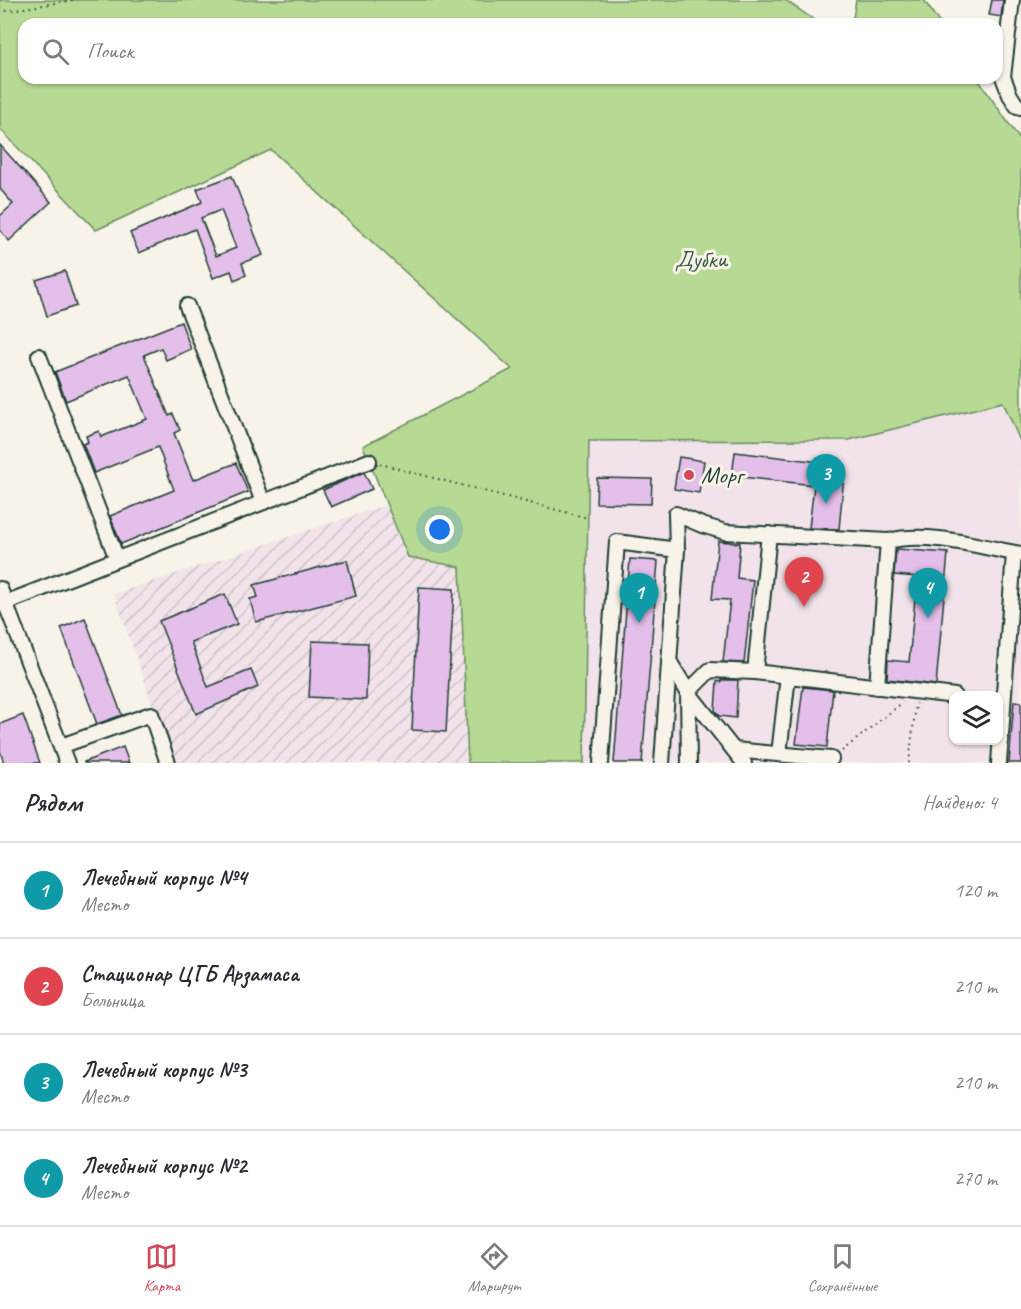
<!DOCTYPE html>
<html lang="ru">
<head>
<meta charset="utf-8">
<style>
	body { margin:0; font-family:Caveat,sans-serif; background:#f7f7f7; color:#2b2b33 }
	.controls { position:absolute; right:18px; bottom:18px; display:grid; overflow:hidden; border-radius:12px; box-shadow:0 2px 4px #0004 }
	.controls button { width:54px; height:54px; display:grid; place-items:center; padding:0; border:0; border-bottom:2px solid #e1e1e2; background:#fff; color:#2b2b33; font:30px sans-serif }
	.you { position:absolute; left:440px; top:530px; width:21px; height:21px; margin:-15px; border:4px solid #fff; border-radius:50%; background:#1a73e8; box-shadow:0 0 0 9px #1a73e833 }
	.badge { display:grid; place-items:center; width:39px; height:39px; border-radius:50%; background:#d1495b; color:#fff; font-size:20px; font-weight:700 }
	.pin { position:absolute; translate:-50% -50px; filter:drop-shadow(0 2px 3px #0008) }
	.pin::after { content:''; position:absolute; top:32px; width:21px; height:18px; background:inherit; clip-path:polygon(0 0,100% 0,50% 100%) }
	.list { margin:0; padding:0; list-style:none }
	h2 { display:flex; justify-content:space-between; align-items:center; height:78px; margin:0; padding:0 24px; font-size:26px }
	h2 small { font-size:20px; font-weight:400; color:#7c7c81 }
	.list li { display:grid; grid-template-columns:39px 1fr auto; gap:18px; align-items:center; box-sizing:border-box; height:96px; padding:0 24px; border-top:2px solid #e1e1e2 }
	.list b { display:block; font-size:22px; white-space:nowrap }
	.list p { margin:0; font-size:20px; white-space:nowrap; color:#7c7c81 }
	.list em { font-size:20px; font-style:normal; color:#7c7c81 }
	.icon { flex:none; width:33px; height:33px; fill:none; stroke:currentColor; stroke-width:2; stroke-linecap:round; stroke-linejoin:round }
	.map { position:relative; flex:none; width:1021px; height:763px; overflow:hidden }
	.search { position:absolute; background:#fff; box-shadow:0 2px 4px #0004; left:18px; right:18px; top:18px; height:66px; display:flex; align-items:center; gap:15px; box-sizing:border-box; padding:0 21px; border-radius:18px; color:#7c7c81; font-size:22px }
	.sheet { height:462px; background:#fff }
	nav { display:flex; justify-content:space-around; align-items:center; box-sizing:border-box; height:84px; border-top:2px solid #e1e1e2; background:#fff; font-size:16px; color:#7c7c81 }
	nav a { display:grid; justify-items:center; gap:3px }
	nav .on { color:#d1495b }
	.map>svg:first-child { display:block }
	.built { fill:#f1e3e9; fill-rule:evenodd }
	.industrial { fill:url(#industrial-furrows) }
	.green { fill:#b6d993; stroke:#6a8b64; stroke-width:1.5 }
	.building { fill:#e3bfea; stroke:#1f3d34; stroke-width:1.5; fill-rule:evenodd }
	.lines { fill:none; stroke-linecap:round; stroke-linejoin:round }
	.minor-casing { stroke:#1f3d34; stroke-width:18 }
	.path { stroke:#1f3d34; stroke-width:2; stroke-dasharray:1.5 4.5; stroke-linecap:butt }
	.minor { stroke:#f7f3e8; stroke-width:14 }
	.poi-dot { fill:#d1495b; stroke:#f7f3e8; stroke-width:2 }
	.labels { text-anchor:middle; dominant-baseline:central; stroke-width:6; stroke-linejoin:round; paint-order:stroke }
	.park-label { font-size:24px; fill:#3d5c47; stroke:#f7f3e8 }
	.poi-label { font-size:24px; fill:#1f3d34; stroke:#f7f3e8; text-anchor:start }
</style>
</head>
<body>
<div class="map">
<svg width="1021" height="763" viewBox="0 0 1021 763">
	<defs>
		<pattern id="industrial-furrows" width="10" height="10" patternUnits="userSpaceOnUse" patternTransform="scale(1.5)"><rect width="10" height="10" fill="#f1e3e9"/><path d="M-1 1l2-2M0 10L10 0M9 11l2-2" fill="none" stroke="#cec4c8"/></pattern>
	</defs>
	<rect width="100%" height="100%" fill="#f7f3e8"/>
	<filter id="ink" filterUnits="userSpaceOnUse"><feTurbulence type="fractalNoise" baseFrequency=".0167" numOctaves="2"/><feDisplacementMap in="SourceGraphic" scale="12" xChannelSelector="R" yChannelSelector="G"/><feConvolveMatrix kernelMatrix="1 2 1 2 8 2 1 2 1" color-interpolation-filters="sRGB"/></filter>
	<g filter="url(#ink)">
		<path class="built" d="M 1003,402 L 1021,443 L 1021,763 L 584,763 L 589,441 L 849,440 ZM 954,696 L 998,696 L 998,740 L 954,740 Z"/>
		<polygon class="industrial" points="386,505 408,557 460,566 468,763 173,763 114,594"/>
		<g class="green">
			<polygon points="0,0 785,0 820,24 24,24 24,78 977,78 1021,141 1021,443 1003,402 849,440 589,441 584,763 468,763 460,567 408,557 363,446 512,369 271,150 96,230 0,129"/>
			<polygon points="856,0 924,0 940,24 852,24"/>
		</g>
		<g class="building">
			<polygon points="992,0 1003,0 1001,17 989,15"/>
			<polygon points="0,145 51,202 9,241 0,230 0,216 13,204 0,189"/>
			<path d="M 232,176 L 263,255 L 242,263 L 246,275 L 234,280 L 231,271 L 213,278 L 195,229 L 139,253 L 130,233 L 202,202 L 197,189 ZM 221,210 L 236,248 L 216,256 L 201,218 Z"/>
			<polygon points="65,271 76,306 47,316 36,280"/>
			<polygon points="181,322 191,349 166,360 161,348 144,355 169,416 173,414 180,430 174,433 193,480 236,463 248,492 121,544 110,516 174,490 158,447 94,473 83,444 88,442 86,436 99,431 101,437 147,419 129,375 66,401 55,372"/>
			<polygon points="735,452 845,465 839,529 809,528 814,485 732,476"/>
			<polygon points="679,457 704,461 699,493 674,489"/>
			<polygon points="364,472 372,489 331,507 323,490"/>
			<polygon points="597,478 652,479 651,504 596,503"/>
			<polygon points="718,541 740,543 737,578 753,580 744,663 723,662 730,600 712,599"/>
			<polygon points="896,549 948,553 936,685 887,679 888,660 909,662 917,577 894,575"/>
			<polygon points="630,559 658,561 642,763 614,763"/>
			<polygon points="347,560 356,596 256,622 250,599 258,597 254,585"/>
			<polygon points="419,587 454,589 446,732 412,730"/>
			<polygon points="225,594 237,624 191,642 208,687 251,670 258,687 196,714 159,621"/>
			<polygon points="85,618 122,715 97,724 61,628"/>
			<polygon points="312,641 368,643 366,700 309,697"/>
			<polygon points="721,680 738,680 736,718 719,716 715,711 717,681 721,682"/>
			<polygon points="803,687 833,690 827,747 796,744"/>
			<polygon points="1014,701 1021,702 1021,763 1009,763"/>
			<polygon points="23,715 40,763 4,763 0,751 0,724"/>
			<polygon points="123,747 129,763 84,763 84,762"/>
		</g>
		<g class="lines">
			<defs>
				<g id="minor">
					<polyline points="1012,0 1003,77 1010,95 1017,106 1021,107"/>
					<polyline points="187,306 263,502"/>
					<polyline points="39,356 117,559"/>
					<path d="M 677,550 L 676,514 L 702,525 L 725,532 L 888,541 C 929,531 980,547 1021,554"/>
					<polyline points="0,589 67,763"/>
					<polyline points="5,603 369,461"/>
					<polyline points="669,661 688,692 744,763"/>
					<polyline points="755,672 769,534"/>
					<polyline points="877,687 888,541"/>
					<polyline points="61,746 151,714 168,763"/>
					<polyline points="734,750 831,759"/>
					<polyline points="779,754 788,676"/>
					<polyline points="601,763 617,542 677,550 662,763"/>
					<polyline points="689,763 688,692 710,670 755,672 955,696"/>
					<polyline points="999,763 1014,553"/>
				</g>
			</defs>
			<use href="#minor" class="minor-casing"/>
			<g class="path">
				<polyline points="0,12 73,0"/>
				<polyline points="380,464 588,518"/>
				<polyline points="842,751 903,702"/>
				<polyline points="909,763 916,703"/>
			</g>
			<use href="#minor" class="minor"/>
		</g>
	</g>
	<circle class="poi-dot" cx="689" cy="475" r="6"/>
	<g class="labels">
		<g class="park-label">
			<text x="701" y="259">Дубки</text>
		</g>
		<g class="poi-label">
			<text x="701" y="475">Морг</text>
		</g>
	</g>
</svg>
<div class="controls">
<button><svg class="icon" aria-label="layers" viewBox="0 0 24 24"><path d="M12 4l9 5-9 5-9-5zM3 14l9 5 9-5"/></svg></button>
</div>
<div class="you"></div>
<div class="pin badge" style="left:639px;top:623px;background:#0f9aa8">1</div>
<div class="pin badge" style="left:804px;top:607px;background:#e0444e">2</div>
<div class="pin badge" style="left:826px;top:504px;background:#0f9aa8">3</div>
<div class="pin badge" style="left:928px;top:618px;background:#0f9aa8">4</div>
<div class="search"><svg class="icon" aria-label="search" viewBox="0 0 24 24"><circle cx="10" cy="10" r="6"/><path d="M15 15l6 6"/></svg>Поиск</div>
</div>
<section class="sheet">
<h2>Рядом<small>Найдено: 4</small></h2>
<ul class="list">
<li><span class="badge" style="background:#0f9aa8">1</span><div><b>Лечебный корпус №4</b><p>Место</p></div><em>120 m</em></li>
<li><span class="badge" style="background:#e0444e">2</span><div><b>Стационар ЦГБ Арзамаса</b><p>Больница</p></div><em>210 m</em></li>
<li><span class="badge" style="background:#0f9aa8">3</span><div><b>Лечебный корпус №3</b><p>Место</p></div><em>210 m</em></li>
<li><span class="badge" style="background:#0f9aa8">4</span><div><b>Лечебный корпус №2</b><p>Место</p></div><em>270 m</em></li>
</ul>
</section>
<nav>
<a class="on"><svg class="icon" aria-label="map" viewBox="0 0 24 24"><path d="M3 6l6-2 6 2 6-2v14l-6 2-6-2-6 2zM9 4v14M15 6v14"/></svg>Карта</a>
<a><svg class="icon" aria-label="directions" viewBox="0 0 24 24"><path d="M12 3l9 9-9 9-9-9zM9 14v-3h6M13 9l2 2-2 2"/></svg>Маршрут</a>
<a><svg class="icon" aria-label="saved" viewBox="0 0 24 24"><path d="M7 4h10v16l-5-4-5 4z"/></svg>Сохранённые</a>
</nav>
</body>
</html>
